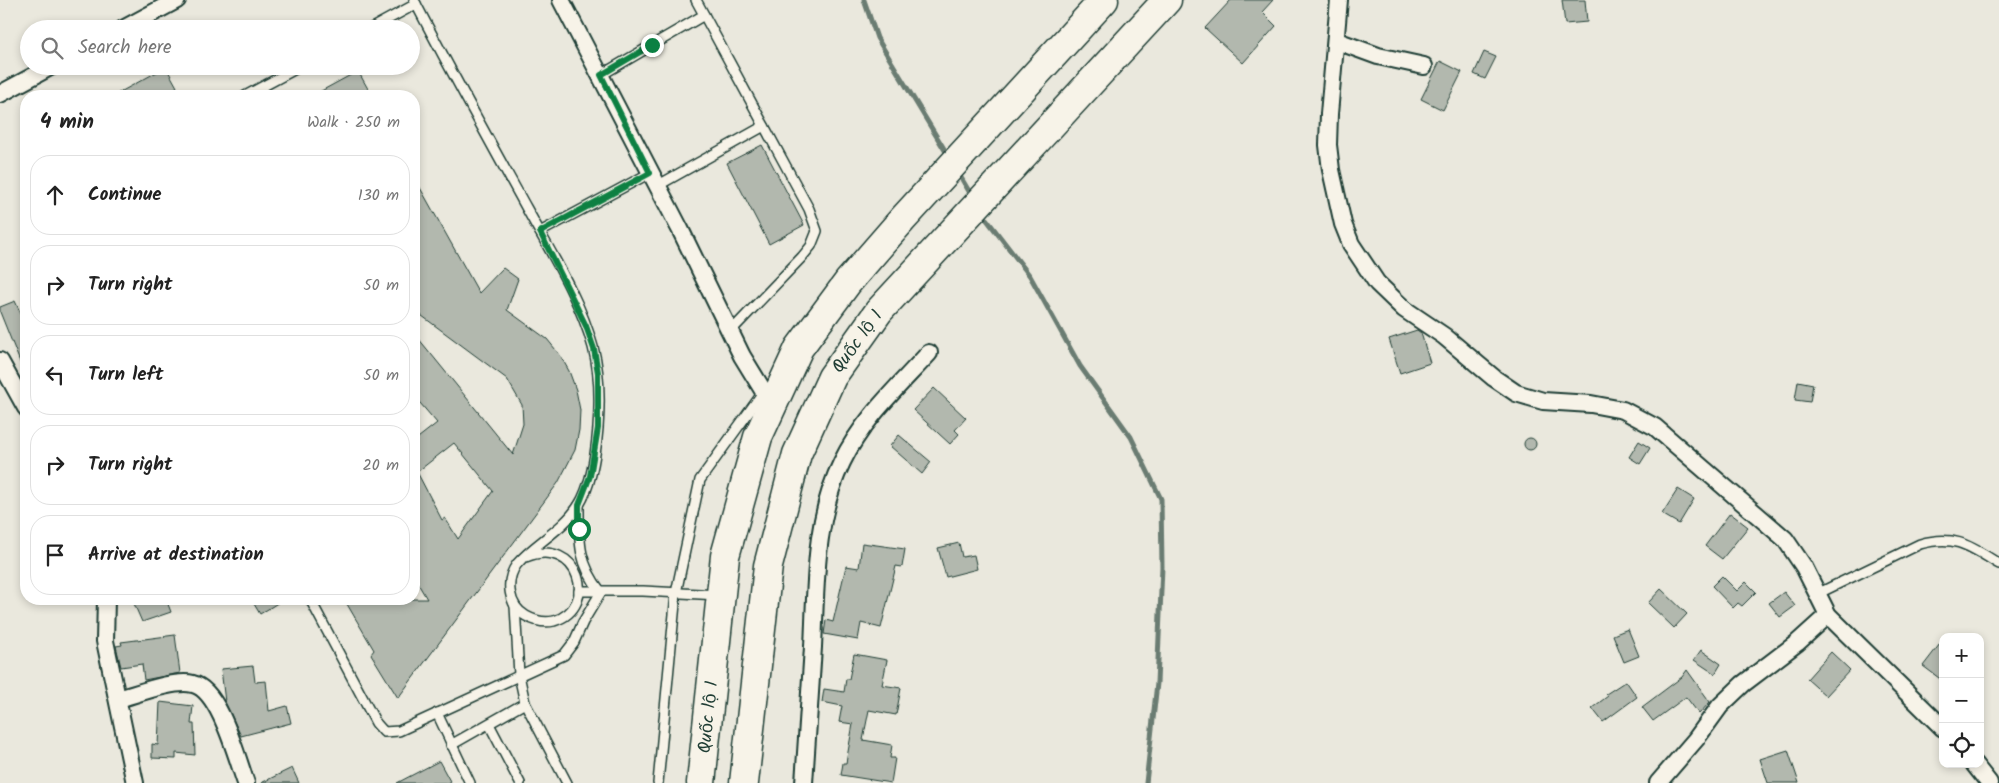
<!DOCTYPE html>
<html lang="en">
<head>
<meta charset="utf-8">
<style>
	body { margin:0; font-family:Kalam,sans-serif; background:#f6f6f6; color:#222 }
	.controls { position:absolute; right:15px; bottom:15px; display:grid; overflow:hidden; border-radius:10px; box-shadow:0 2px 8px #0003 }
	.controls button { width:45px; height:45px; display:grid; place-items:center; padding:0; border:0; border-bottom:1px solid #e0e0e0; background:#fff; color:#222; font:25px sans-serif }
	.stop { position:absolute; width:15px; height:15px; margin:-11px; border:4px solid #0b8043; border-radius:50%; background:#fff }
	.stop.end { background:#0b8043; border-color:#fff; box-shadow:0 1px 5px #0008 }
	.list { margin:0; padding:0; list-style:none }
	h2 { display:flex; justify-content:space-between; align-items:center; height:65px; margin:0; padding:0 20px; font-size:21px }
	h2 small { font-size:16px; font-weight:400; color:#767676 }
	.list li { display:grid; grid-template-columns:32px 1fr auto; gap:15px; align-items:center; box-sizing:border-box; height:80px; margin:0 10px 10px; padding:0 10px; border:1px solid #e0e0e0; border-radius:20px }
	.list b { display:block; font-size:19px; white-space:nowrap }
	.list em { font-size:16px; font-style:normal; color:#767676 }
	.icon { flex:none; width:28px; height:28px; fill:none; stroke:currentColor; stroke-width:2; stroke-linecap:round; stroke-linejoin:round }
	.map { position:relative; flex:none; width:1999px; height:783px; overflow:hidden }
	.search { position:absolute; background:#fff; box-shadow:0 2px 8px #0003; left:20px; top:20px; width:400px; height:55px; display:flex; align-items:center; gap:12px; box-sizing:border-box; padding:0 18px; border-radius:28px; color:#767676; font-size:19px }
	.panel { position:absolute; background:#fff; box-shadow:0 2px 8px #0003; left:20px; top:90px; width:400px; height:515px; border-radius:20px }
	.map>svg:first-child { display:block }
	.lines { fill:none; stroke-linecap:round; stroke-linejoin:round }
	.stream { stroke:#6a7c72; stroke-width:5 }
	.building { fill:#b2b8ae; stroke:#1f3d34; fill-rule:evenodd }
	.service-casing { stroke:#1f3d34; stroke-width:12 }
	.minor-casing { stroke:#1f3d34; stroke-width:20 }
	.trunk-casing { stroke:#1f3d34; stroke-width:31 }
	.service { stroke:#f7f3e8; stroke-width:9 }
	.minor { stroke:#f7f3e8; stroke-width:16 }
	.trunk { stroke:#f7f3e8; stroke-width:28 }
	.route { stroke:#0b8043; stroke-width:6 }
	.labels { text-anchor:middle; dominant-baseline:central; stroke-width:4.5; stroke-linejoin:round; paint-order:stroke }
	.street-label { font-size:18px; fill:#1f3d34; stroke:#f7f3e8 }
</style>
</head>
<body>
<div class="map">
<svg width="1999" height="783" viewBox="0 0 1999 783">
	<rect width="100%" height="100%" fill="#eae8dd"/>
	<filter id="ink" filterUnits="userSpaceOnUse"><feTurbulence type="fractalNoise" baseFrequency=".02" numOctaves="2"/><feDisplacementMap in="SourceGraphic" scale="10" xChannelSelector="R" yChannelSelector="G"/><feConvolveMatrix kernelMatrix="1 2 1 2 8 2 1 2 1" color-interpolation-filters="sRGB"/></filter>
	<g filter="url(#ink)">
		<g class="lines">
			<g class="stream">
				<polyline points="864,0 877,38 949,157"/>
				<polyline points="957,171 973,198"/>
				<polyline points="981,212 1030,276 1080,366 1131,437 1161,499 1162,567 1157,683 1146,783"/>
			</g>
		</g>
		<g class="building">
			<polygon points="1231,0 1273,0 1262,12 1276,26 1243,63 1205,28"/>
			<polygon points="1562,0 1585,0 1587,22 1565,24"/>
			<polygon points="1484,52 1496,57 1485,79 1474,74"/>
			<polygon points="1440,61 1462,72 1443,110 1421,99"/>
			<polygon points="166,67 177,87 161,96 113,96"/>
			<polygon points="358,71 372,96 312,96"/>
			<polygon points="762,145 804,225 769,244 727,163"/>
			<path d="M 414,177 L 479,293 L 503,268 L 518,279 L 507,310 L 547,339 L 560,355 L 569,371 L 576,390 L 580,410 L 579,430 L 575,450 L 558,483 L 398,698 L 371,654 L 374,650 L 344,599 L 427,599 L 414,577 L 414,441 L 437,423 L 414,396 L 414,333 L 513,455 L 523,424 L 522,405 L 507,379 L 414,310 ZM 454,443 L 493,491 L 458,539 L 445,518 L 442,520 L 417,472 Z"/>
			<polygon points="15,301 21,314 26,312 26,371 24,372 0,312 0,307"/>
			<polygon points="1417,330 1421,333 1430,363 1400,373 1389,339"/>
			<polygon points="1798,381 1813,384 1810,402 1795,400"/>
			<polygon points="934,388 966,418 955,430 959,434 950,444 913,410"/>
			<polygon points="899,435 931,462 922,474 890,446"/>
			<circle cx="1530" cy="444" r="6"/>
			<polygon points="1639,441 1650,448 1640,464 1629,457"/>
			<polygon points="1678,489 1694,499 1679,524 1662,514"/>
			<polygon points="1730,513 1748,527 1722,559 1705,546"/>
			<polygon points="862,543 905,549 902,567 896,566 881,628 861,623 858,640 824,634 826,620 833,622 846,566 859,568"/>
			<polygon points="959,543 962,557 974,555 977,569 946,577 938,548"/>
			<polygon points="1722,576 1737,591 1746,582 1756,592 1742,606 1738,603 1733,608 1712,586"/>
			<polygon points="1661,589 1687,614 1674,628 1648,603"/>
			<polygon points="1784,592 1795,606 1780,617 1769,603"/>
			<polygon points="132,599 166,599 171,612 142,622"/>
			<polygon points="251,599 284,599 260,614"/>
			<polygon points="1628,629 1639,656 1624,662 1613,635"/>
			<polygon points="175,635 180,673 144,680 142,664 121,667 116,646 122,645 121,642"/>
			<polygon points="1943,640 1943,681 1923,666"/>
			<polygon points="1701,650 1721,664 1715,674 1694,660"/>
			<polygon points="1831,652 1850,670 1826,696 1807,679"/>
			<polygon points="854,654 887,660 882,685 901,688 896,715 869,710 863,740 892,745 890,758 895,758 891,783 841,775 843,763 846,763 853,724 839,722 842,706 822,702 824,689 844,692 846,679 849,679"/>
			<polygon points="253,666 255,682 266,681 269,711 287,706 291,723 241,736 225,702 221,669"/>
			<polygon points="1687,670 1710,702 1699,714 1686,697 1653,721 1642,707 1682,677"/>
			<polygon points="1626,681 1637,697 1603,722 1592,708 1608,696 1606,694"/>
			<polygon points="160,702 193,706 191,724 194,724 195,755 176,753 176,759 152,758 152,744 158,745"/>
			<polygon points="1788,750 1799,783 1768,783 1760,759"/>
			<polygon points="439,761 451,783 397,783"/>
			<polygon points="292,768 299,783 261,783"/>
		</g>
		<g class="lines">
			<defs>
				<g id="service">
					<path d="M 414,0 C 450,70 489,140 527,209 C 551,253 580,299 593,347 C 600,373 600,402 598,428 C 596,453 592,484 579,505 C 563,530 535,543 517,564 C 505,580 508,606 526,616 C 535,621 545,623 554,621 C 600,607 579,536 526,557"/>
					<polyline points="696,0 809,209 817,231 811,246 802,257 731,331"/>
					<polyline points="370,29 416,4"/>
					<polyline points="601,75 704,15"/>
					<polyline points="245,96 301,66"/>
					<polyline points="657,186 764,126"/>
					<polyline points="540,232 650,173"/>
					<polyline points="579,591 643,591 719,595"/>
					<path d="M 1819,593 L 1920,544 C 1955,534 1970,546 1999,564"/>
					<path d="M 310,599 L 376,723 L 384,732 L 399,731 L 564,655 L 574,642 L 583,622 L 601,592 C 578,563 579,541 579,505"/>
					<polyline points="515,606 519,675 525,703 567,783"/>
					<polyline points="437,713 470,783"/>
					<polyline points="489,724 520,783"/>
					<polyline points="451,745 525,703"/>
					<polyline points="658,783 676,593 700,480 764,391"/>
				</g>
				<g id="minor">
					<polyline points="561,0 680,229 742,356 772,405"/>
					<polyline points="1339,0 1329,114 1328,145 1331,170 1343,224 1351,244 1377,283 1404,309 1444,336 1494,378 1516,393 1543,401 1591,404 1623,410 1655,427 1785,539 1804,567 1828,615 1943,728"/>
					<polyline points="123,29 177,0"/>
					<polyline points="1337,41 1378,56 1424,66"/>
					<polyline points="0,94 52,66"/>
					<polyline points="0,361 26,408"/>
					<polyline points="106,599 105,641 135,783"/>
					<path d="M 118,699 C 137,694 175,679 193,684 C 220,690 237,759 246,783"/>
					<polyline points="1974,764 1989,783"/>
					<path d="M 804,783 C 807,738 810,692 813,647 C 816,585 814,519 842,462 C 862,420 898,387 929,353"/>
					<polyline points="1658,783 1696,739 1720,706 1743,684 1797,643 1828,615"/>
				</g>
				<g id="trunk">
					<polyline points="701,783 725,556 758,437 799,348 848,282 902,220 1104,0"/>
					<polyline points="744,783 768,566 797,454 832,377 879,311 1167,0"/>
				</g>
			</defs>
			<use href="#service" class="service-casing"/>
			<use href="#minor" class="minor-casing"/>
			<use href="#trunk" class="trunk-casing"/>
			<use href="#service" class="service"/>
			<use href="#minor" class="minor"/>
			<use href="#trunk" class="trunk"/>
		</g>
	</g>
	<g class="lines" filter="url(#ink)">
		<polyline class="route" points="579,529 579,505 590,476 598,428 598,373 594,349 586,326 540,232 650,173 601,75 652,45"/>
	</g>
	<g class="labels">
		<g class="street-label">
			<text transform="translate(858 342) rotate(-54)">Quốc lộ 1</text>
			<text transform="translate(709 717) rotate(-84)">Quốc lộ 1</text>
		</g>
	</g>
</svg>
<div class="controls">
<button>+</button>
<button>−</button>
<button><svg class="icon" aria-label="locate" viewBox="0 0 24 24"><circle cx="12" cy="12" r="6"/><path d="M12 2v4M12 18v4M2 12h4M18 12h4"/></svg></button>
</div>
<div class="stop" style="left:579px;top:529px"></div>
<div class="stop end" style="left:652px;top:45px"></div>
<div class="search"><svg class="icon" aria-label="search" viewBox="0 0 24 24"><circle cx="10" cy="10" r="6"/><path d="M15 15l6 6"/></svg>Search here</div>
<section class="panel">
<h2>4 min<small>Walk · 250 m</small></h2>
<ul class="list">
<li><svg class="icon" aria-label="ahead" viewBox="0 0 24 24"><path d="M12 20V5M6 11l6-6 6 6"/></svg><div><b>Continue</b></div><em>130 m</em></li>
<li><svg class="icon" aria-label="right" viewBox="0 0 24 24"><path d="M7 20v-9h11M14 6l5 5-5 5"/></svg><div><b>Turn right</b></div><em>50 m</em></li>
<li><svg class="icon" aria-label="left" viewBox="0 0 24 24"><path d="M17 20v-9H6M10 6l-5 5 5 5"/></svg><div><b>Turn left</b></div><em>50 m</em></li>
<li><svg class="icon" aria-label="right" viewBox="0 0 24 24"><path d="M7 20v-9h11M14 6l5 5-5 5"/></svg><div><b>Turn right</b></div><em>20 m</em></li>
<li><svg class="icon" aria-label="arrive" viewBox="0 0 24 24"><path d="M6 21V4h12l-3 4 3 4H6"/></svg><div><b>Arrive at destination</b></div></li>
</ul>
</section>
</div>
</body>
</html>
